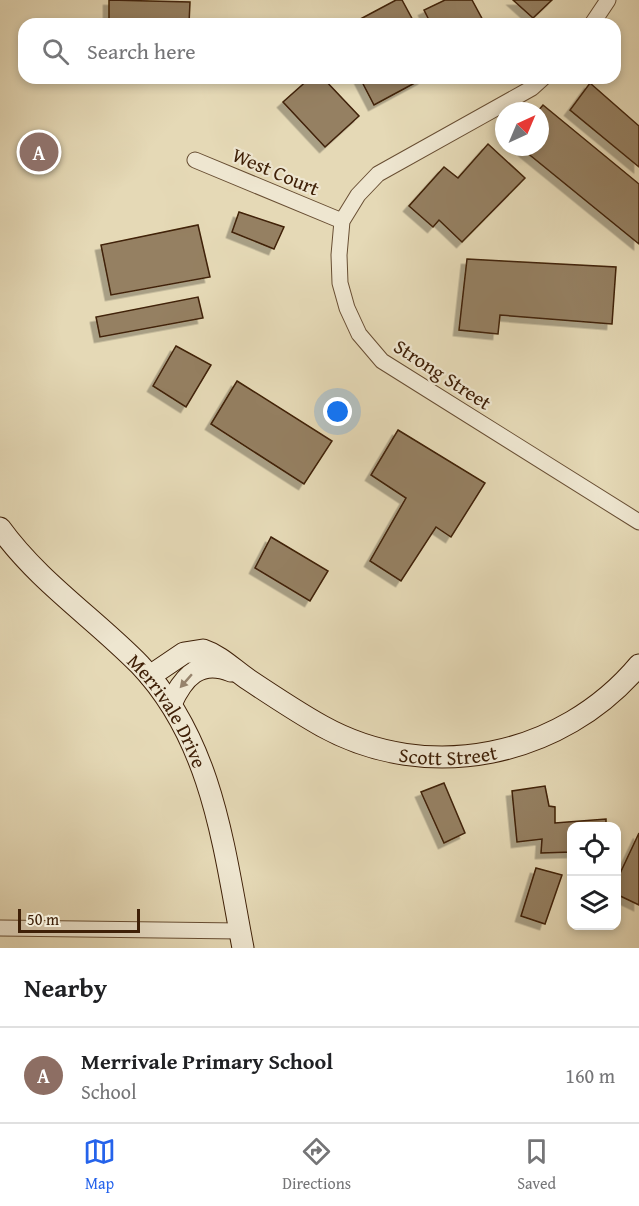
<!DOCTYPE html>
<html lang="en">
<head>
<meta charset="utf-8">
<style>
	body { margin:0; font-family:"Gentium Book Plus",serif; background:#f2f2f2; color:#202124 }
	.controls { position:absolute; right:18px; bottom:18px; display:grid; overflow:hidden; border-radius:12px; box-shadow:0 3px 9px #0003 }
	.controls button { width:54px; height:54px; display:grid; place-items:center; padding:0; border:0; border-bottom:2px solid #e0e0e0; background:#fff; color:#202124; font:30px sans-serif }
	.compass { position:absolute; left:495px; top:102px; width:54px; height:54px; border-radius:50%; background:#fff; box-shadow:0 3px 9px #0003; rotate:44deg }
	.scale { position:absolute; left:18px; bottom:15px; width:122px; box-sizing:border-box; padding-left:6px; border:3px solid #3f2007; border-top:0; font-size:16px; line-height:21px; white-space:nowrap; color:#3f2007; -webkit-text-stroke:4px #eee6d0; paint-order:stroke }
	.you { position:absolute; left:338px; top:412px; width:21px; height:21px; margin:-15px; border:4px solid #fff; border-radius:50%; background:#1a73e8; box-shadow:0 0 0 9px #1a73e833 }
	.badge { display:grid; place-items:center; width:39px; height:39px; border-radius:50%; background:#2563eb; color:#fff; font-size:20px; font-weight:700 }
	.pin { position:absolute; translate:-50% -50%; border:3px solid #fff; box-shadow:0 2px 6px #0006 }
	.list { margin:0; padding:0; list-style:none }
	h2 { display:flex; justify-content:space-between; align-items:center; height:78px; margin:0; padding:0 24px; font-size:26px }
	h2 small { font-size:20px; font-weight:400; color:#757577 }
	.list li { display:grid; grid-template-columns:39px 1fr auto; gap:18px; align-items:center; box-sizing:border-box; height:96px; padding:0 24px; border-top:2px solid #e0e0e0 }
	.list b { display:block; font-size:22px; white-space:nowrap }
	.list p { margin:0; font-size:20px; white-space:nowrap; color:#757577 }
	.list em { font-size:20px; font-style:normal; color:#757577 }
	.icon { flex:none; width:33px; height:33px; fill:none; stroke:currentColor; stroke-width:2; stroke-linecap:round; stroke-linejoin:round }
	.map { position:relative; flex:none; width:639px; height:948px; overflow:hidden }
	.search { position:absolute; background:#fff; box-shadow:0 3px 9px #0003; left:18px; right:18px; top:18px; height:66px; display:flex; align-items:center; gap:15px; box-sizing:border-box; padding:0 21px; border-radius:18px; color:#757577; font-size:22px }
	.sheet { height:174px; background:#fff }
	nav { display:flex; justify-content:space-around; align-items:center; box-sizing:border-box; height:84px; border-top:2px solid #e0e0e0; background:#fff; font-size:16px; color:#757577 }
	nav a { display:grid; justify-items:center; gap:3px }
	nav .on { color:#2563eb }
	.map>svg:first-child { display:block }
	.building { fill:#958062; stroke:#3f2007; stroke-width:1.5; filter:url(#shadow) }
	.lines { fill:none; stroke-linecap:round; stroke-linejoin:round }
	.street-casing { stroke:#684e33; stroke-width:17 }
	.secondary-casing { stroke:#3f2007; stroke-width:23 }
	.street { stroke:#eee6d0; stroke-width:15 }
	.secondary { stroke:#eee6d0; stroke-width:21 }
	.oneway { fill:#96836c }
	.labels { text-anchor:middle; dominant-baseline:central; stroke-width:4.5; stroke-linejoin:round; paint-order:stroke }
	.street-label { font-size:20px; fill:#3f2007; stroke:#eee6d0 }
</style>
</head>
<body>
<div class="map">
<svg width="639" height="948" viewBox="0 0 639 948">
	<defs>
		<filter id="shadow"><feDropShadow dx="-5.5" dy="5.5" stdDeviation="0" flood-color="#0004"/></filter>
	</defs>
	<rect width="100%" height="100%" fill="#e5d9b6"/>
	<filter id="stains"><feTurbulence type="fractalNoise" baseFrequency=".00333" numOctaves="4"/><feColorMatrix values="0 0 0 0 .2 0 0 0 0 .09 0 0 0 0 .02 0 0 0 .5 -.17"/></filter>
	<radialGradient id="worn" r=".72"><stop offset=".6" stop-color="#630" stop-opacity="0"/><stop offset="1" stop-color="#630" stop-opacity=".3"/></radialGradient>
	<g class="building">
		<polygon points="109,0 190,2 189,24 109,24"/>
		<polygon points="396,0 402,0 415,24 351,24"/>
		<polygon points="445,0 472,0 485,24 431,24 424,10"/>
		<polygon points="513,0 552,0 533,18"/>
		<polygon points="310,78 323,78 359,116 325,147 283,102"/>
		<polygon points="360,78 424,78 374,105"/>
		<polygon points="590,83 639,126 639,167 570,110"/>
		<polygon points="543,105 639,184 639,244 520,147 540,147 538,111"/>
		<polygon points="488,144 525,178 462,242 439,220 433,227 409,206 444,167 458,178"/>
		<polygon points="239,212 284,227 274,249 232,232"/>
		<polygon points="198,225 210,277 111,295 101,245"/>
		<polygon points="467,259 616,267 612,324 500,315 498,334 459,330"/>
		<polygon points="198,297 203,318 100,337 96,317"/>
		<polygon points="176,346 211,365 186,407 153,386"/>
		<polygon points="237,381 332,441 304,484 211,424"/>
		<polygon points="398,430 485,483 451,537 436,527 401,581 370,561 406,498 371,475"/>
		<polygon points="271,537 328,571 310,601 255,568"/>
		<polygon points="444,783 465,833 444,843 421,792"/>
		<polygon points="545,786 549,806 555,807 555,823 606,819 606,826 572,826 572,852 541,853 542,839 517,842 512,791"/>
		<polygon points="639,833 639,905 616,894 616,882"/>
		<polygon points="536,868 562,875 545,924 521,916"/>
	</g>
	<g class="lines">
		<defs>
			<g id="street">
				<polyline points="592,24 608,0"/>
				<polyline points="543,78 532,88 378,174 358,195 342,221 339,255 340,283 347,308 359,334 382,361 639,522"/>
				<polyline points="195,160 342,221"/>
				<polyline points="0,928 240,931"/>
			</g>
			<g id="secondary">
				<path id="s1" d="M 0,528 C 39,582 94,618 140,665 C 213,742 224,849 243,948"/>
				<path id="s2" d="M 150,676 L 184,653 L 203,650 C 221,656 234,670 249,680 C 273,696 297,712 322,726 C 428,785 562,757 639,665"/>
				<path d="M 171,704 C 183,677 200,658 231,671"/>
			</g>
		</defs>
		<use href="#street" class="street-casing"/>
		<use href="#secondary" class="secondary-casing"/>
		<use href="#street" class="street"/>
		<use href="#secondary" class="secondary"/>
	</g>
	<defs><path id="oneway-solid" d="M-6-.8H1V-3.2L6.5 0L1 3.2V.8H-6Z" transform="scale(1.5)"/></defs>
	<use class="oneway" href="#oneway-solid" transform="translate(186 681) rotate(131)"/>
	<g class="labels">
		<g class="street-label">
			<text transform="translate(276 171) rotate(23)">West Court</text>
			<text transform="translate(443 374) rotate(33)">Strong Street</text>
			<text stroke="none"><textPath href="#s1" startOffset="250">Merrivale Drive</textPath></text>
			<text stroke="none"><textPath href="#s2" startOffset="333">Scott Street</textPath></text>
		</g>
	</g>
	<rect width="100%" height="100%" filter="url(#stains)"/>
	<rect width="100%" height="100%" fill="url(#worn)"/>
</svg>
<div class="controls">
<button><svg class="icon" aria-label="locate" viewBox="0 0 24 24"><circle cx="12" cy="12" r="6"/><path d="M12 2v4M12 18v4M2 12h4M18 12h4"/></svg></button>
<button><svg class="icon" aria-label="layers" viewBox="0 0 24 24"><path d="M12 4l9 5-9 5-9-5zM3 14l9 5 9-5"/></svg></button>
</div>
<svg class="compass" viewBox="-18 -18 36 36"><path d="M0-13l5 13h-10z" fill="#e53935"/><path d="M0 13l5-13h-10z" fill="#757577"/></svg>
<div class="scale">50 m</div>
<div class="you"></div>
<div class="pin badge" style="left:39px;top:152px;background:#8d6e63">A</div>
<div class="search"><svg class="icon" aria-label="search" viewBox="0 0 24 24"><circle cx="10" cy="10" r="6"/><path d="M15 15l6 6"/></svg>Search here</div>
</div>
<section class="sheet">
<h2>Nearby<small></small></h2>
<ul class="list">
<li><span class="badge" style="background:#8d6e63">A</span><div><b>Merrivale Primary School</b><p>School</p></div><em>160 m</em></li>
</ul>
</section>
<nav>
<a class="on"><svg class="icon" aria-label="map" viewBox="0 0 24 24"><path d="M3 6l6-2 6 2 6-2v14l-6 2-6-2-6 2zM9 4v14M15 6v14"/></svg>Map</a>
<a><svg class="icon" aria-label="directions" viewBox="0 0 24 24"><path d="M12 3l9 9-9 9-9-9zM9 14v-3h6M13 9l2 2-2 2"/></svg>Directions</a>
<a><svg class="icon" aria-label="saved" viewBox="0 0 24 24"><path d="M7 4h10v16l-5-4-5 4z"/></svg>Saved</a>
</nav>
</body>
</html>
